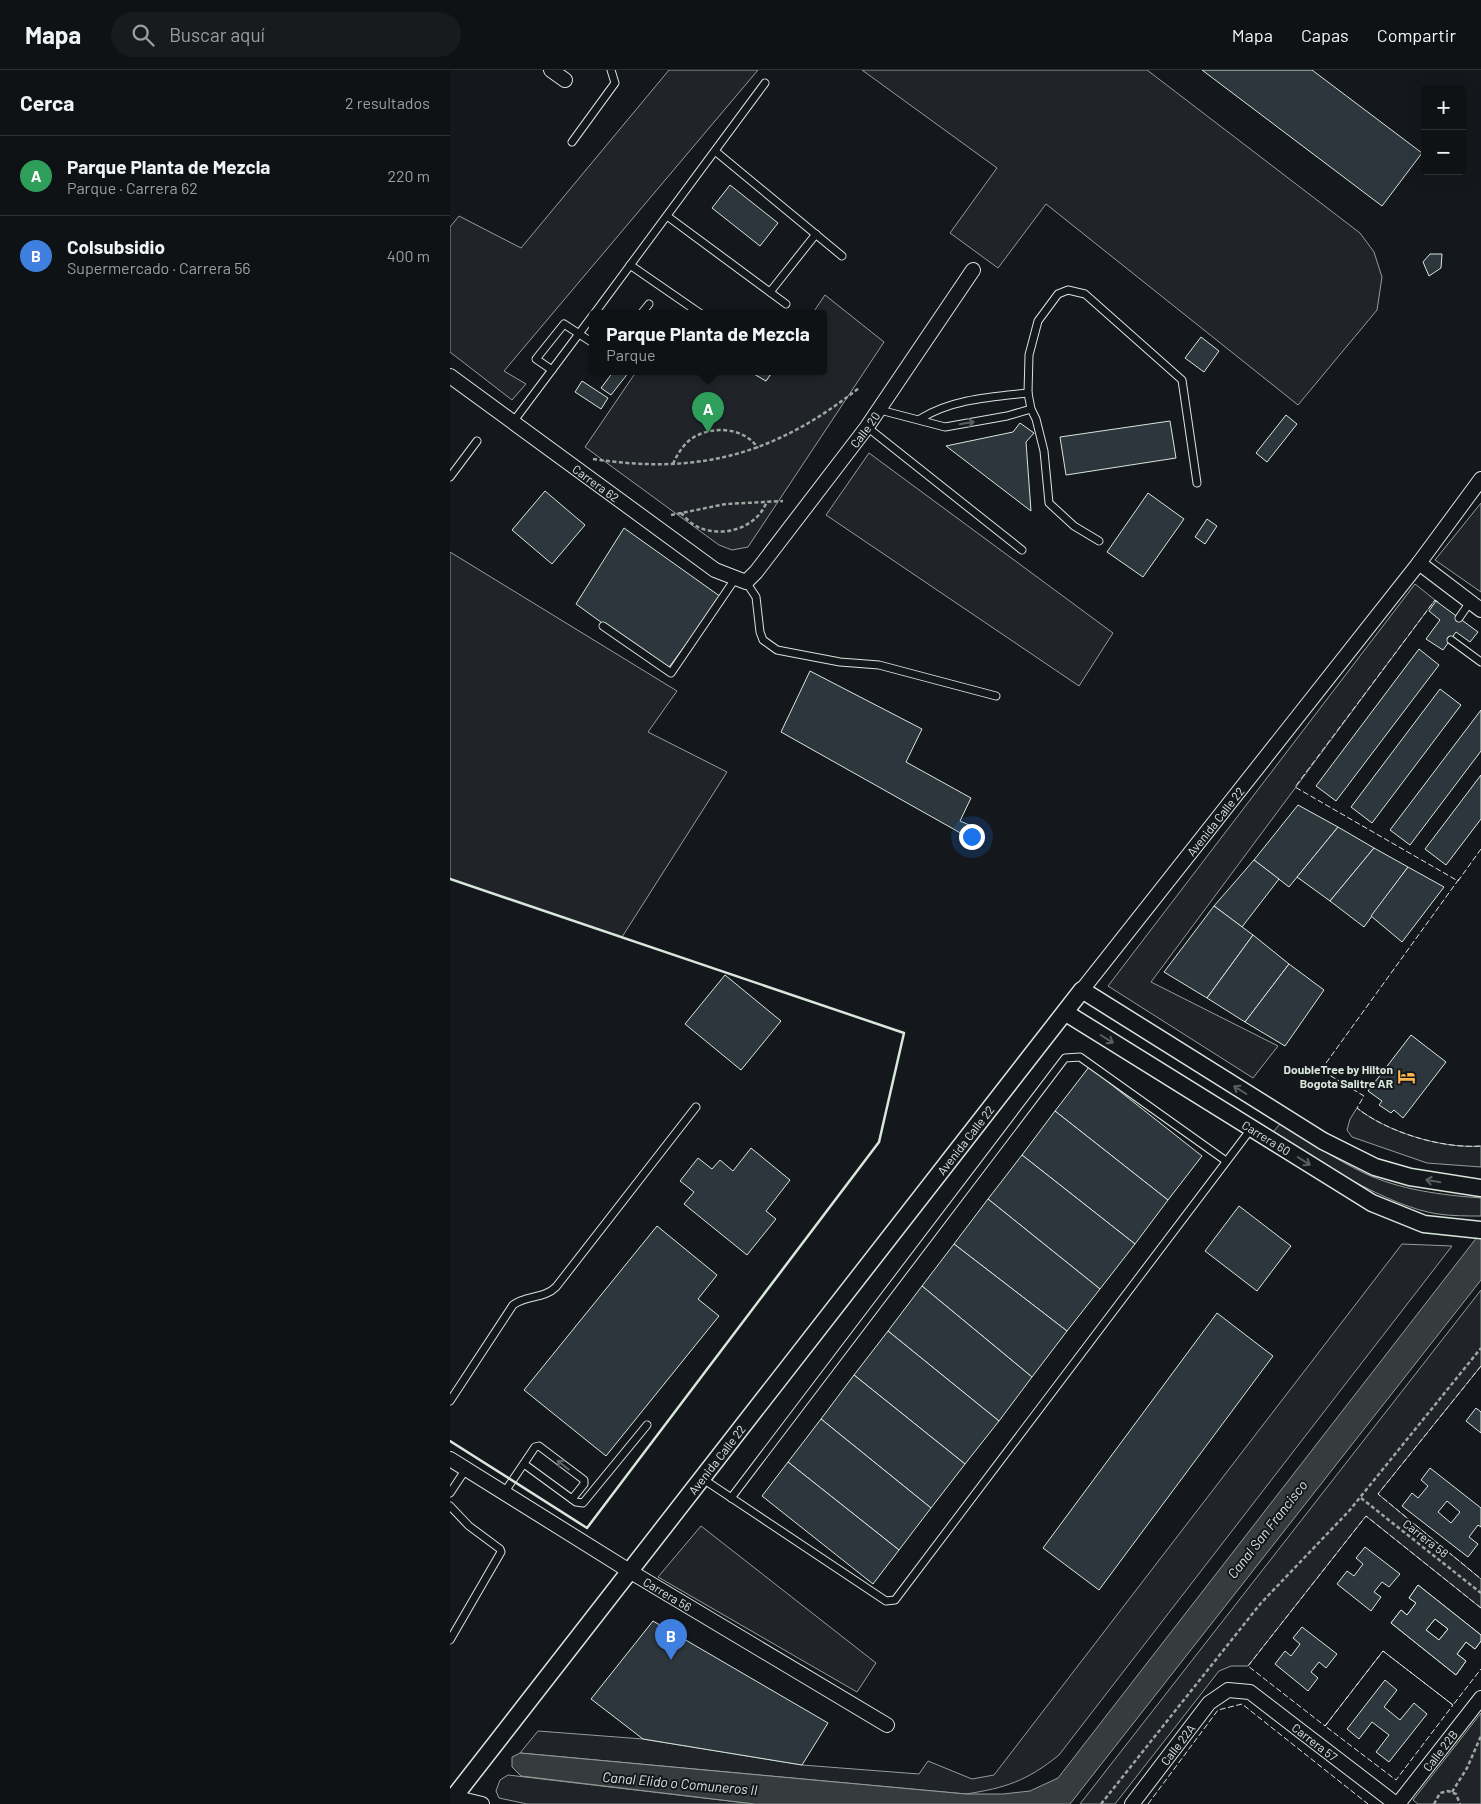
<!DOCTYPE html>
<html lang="es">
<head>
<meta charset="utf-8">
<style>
	body { margin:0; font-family:Barlow,sans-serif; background:#181b1e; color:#f1f3f6 }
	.controls { position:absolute; right:15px; top:15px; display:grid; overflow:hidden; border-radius:5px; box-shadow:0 5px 20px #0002 }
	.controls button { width:45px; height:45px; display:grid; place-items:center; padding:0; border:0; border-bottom:1px solid #2f3234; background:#0f1215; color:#f1f3f6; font:25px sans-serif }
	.you { position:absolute; left:521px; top:766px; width:18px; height:18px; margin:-12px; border:4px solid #fff; border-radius:50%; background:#1a73e8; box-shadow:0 0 0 8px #1a73e833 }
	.badge { display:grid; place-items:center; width:32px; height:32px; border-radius:50%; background:#7c3aed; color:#fff; font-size:16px; font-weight:700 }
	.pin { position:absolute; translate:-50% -41px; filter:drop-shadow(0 1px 2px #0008) }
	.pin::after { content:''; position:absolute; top:26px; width:18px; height:15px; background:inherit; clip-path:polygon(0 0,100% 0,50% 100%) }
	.popup { position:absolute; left:139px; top:240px; width:238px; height:65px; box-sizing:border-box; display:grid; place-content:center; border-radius:5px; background:#0f1215; filter:drop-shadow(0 1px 4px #0005); font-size:16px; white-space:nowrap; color:#9b9ea0 }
	.popup b { font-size:19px; color:#f1f3f6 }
	.popup::after { content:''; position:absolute; left:50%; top:100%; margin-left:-10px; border:10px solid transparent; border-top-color:#0f1215 }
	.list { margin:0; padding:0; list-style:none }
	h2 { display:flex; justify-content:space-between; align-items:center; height:65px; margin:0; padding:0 20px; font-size:21px }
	h2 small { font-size:16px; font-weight:400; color:#9b9ea0 }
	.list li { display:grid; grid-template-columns:32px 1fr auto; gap:15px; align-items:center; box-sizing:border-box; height:80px; padding:0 20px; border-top:1px solid #2f3234 }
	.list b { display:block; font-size:19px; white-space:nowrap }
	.list p { margin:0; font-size:16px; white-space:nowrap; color:#9b9ea0 }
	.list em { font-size:16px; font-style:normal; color:#9b9ea0 }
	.icon { flex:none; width:28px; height:28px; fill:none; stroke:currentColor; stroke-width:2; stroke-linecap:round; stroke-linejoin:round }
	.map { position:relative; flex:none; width:1031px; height:1734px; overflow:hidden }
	header { display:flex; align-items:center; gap:30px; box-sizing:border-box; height:70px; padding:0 25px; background:#0f1215; border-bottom:1px solid #2f3234 }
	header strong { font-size:24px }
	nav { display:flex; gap:28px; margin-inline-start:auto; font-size:18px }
	.search { width:350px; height:45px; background:#181b1e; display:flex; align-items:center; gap:12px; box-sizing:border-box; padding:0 18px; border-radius:28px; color:#9b9ea0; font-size:19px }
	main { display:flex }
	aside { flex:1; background:#0f1215 }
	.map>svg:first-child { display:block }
	.green { fill:#202428; stroke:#939e99 }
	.water { fill:#363b3e; stroke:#939e99 }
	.building { fill:#2c363c; stroke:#d8e6dc; fill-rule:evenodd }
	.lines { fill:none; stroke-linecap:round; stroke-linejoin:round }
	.service-casing { stroke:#d8e6dc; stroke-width:9 }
	.minor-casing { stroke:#d8e6dc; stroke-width:16 }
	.tertiary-casing { stroke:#d8e6dc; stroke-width:19 }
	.path { stroke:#9da8a2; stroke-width:2.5; stroke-dasharray:4 2.5; stroke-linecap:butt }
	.service { stroke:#14181c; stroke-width:7 }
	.minor { stroke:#14181c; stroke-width:14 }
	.tertiary { stroke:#14181c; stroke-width:16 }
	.fence { stroke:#d8e6dc; stroke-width:1; stroke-dasharray:6 2.5; stroke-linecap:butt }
	.wall { stroke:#d8e6dc; stroke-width:2.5 }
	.oneway { stroke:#59605f }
	.labels { text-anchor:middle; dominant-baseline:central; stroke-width:4; stroke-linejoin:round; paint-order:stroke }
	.street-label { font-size:12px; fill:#d8e6dc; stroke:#14181c }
	.poi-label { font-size:12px; font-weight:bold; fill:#d8e6dc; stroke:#14181c; text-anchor:end }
	.water-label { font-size:14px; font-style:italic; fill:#d8e6dc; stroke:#14181c }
</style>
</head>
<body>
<header>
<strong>Mapa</strong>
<div class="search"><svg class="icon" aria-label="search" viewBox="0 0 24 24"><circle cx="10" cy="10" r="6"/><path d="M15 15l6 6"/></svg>Buscar aquí</div>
<nav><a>Mapa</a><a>Capas</a><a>Compartir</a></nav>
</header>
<main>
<aside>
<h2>Cerca<small>2 resultados</small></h2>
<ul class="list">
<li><span class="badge" style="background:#2e9e5b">A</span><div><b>Parque Planta de Mezcla</b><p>Parque · Carrera 62</p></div><em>220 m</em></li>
<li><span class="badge" style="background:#3f7fe0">B</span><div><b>Colsubsidio</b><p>Supermercado · Carrera 56</p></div><em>400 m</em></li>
</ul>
</aside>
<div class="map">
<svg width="1031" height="1734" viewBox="0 0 1031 1734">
	<rect width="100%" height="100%" fill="#14181c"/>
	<g class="green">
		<polygon points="219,0 308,0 54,301 76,314 62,330 0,282 0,157 9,146 71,178"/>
		<polygon points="412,0 697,0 910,163 924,182 932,207 927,240 848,335 596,134 548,198 500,163 547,98"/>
		<polygon points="375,225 434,272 298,477 282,480 269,475 135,377 186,302 300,302 316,311 323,302 373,302 373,244 362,244"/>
		<polygon points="419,383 663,563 629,616 376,445"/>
		<polygon points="1031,433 1031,522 985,490"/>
		<polygon points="0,482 227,621 198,662 277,702 172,867 0,809"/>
		<polygon points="965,514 985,530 701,912 828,976 803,1008 658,916"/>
		<path d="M 907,1038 C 937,1062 992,1079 1031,1076 L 1031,1097 L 977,1093 L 902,1067 L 897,1060 L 900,1049 Z"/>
		<path d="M 830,1054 C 858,1071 885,1089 914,1103 C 950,1120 992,1125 1031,1128 L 1031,1146 C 1017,1146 1002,1146 988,1144 C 939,1137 865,1090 823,1062 Z"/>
		<path d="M 952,1174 L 1002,1176 L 609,1685 C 577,1711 555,1718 516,1724 L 70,1683 L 88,1661 L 193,1669 L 352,1695 L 469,1704 L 478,1691 L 522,1709 L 544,1705 Z"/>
		<polygon points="1031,1220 1031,1296 928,1424 1031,1509 1031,1538 916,1446 798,1596 781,1596 769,1601 665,1734 630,1734"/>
		<polygon points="251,1456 426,1593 407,1622 208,1507"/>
		<polygon points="1031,1643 1031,1734 968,1734 963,1730"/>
		<polygon points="58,1705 305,1734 77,1734 49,1728 46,1721 50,1710"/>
	</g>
	<polygon class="water" points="1031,1162 1031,1210 620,1734 305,1734 71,1706 62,1697 62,1687 70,1683 516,1724 553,1724 580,1721 608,1708"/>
	<g class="building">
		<polygon points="752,0 862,0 972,83 932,136"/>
		<polygon points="280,115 328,153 310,176 262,138"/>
		<polygon points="980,184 992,184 991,198 979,206 973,192"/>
		<polygon points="751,267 769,281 754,302 735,288"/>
		<polygon points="163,302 179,302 161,325 151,318"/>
		<polygon points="301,302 322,302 316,311"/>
		<polygon points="132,311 158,328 151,339 125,322"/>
		<polygon points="836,345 847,354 817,392 806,383"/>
		<polygon points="720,351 726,388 616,405 610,367"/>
		<polygon points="570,353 584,363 576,372 581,441 496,376 563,362"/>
		<polygon points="95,421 135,455 102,494 62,460"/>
		<polygon points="698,423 734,449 693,507 657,482"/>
		<polygon points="757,449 767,456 755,474 745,467"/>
		<polygon points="174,458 271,527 217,600 126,534"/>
		<polygon points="986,531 1028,562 1020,572 1006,562 993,580 976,569 990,550 979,541"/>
		<polygon points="969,579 989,595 886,731 866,716"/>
		<polygon points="360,601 472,659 456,692 521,728 510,751 526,758 523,770 331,662"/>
		<polygon points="990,619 1011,635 922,753 901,737"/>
		<polygon points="1031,640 1031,681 960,775 940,760"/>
		<polygon points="1031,705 1031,749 996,795 975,779"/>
		<polygon points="848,735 888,757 839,817 804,790"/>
		<polygon points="888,757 924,778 880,831 847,807"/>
		<polygon points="924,778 958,797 914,857 880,831"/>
		<polygon points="804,790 829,809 792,857 764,836"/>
		<polygon points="958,797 994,817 952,872 921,846"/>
		<polygon points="764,836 803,865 757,928 714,902"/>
		<polygon points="803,865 839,894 795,952 757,928"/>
		<polygon points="839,894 874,920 835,976 795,952"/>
		<polygon points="275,905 331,951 291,1000 235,954"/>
		<polygon points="961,965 996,992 953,1048 944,1040 941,1043 929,1035 932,1031 918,1021"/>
		<polygon points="639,997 752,1086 718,1130 605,1041"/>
		<polygon points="605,1041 718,1130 685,1174 572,1085"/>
		<polygon points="301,1078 340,1110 316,1141 326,1149 297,1185 234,1134 244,1122 230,1111 248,1088 262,1099 270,1090 283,1101"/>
		<polygon points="572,1085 685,1174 650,1219 538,1129"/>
		<polygon points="538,1129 650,1219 617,1261 504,1174"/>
		<polygon points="789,1136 841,1176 807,1221 755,1181"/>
		<polygon points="207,1156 267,1205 248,1229 269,1246 156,1386 74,1320"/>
		<polygon points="504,1174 617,1261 582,1307 472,1216"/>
		<polygon points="472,1216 582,1307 549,1351 438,1261"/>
		<polygon points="767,1243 823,1286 649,1520 593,1478"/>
		<polygon points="438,1261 549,1351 515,1394 404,1305"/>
		<polygon points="404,1305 515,1394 481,1438 371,1349"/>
		<polygon points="1026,1338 1031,1342 1031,1363 1016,1351"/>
		<polygon points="371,1349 481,1438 449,1480 338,1392"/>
		<polygon points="338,1392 449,1480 423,1514 312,1426"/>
		<path d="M 980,1398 L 1031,1438 L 1031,1457 L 1028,1455 L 1019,1467 L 1028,1474 L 1018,1487 L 952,1436 L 962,1423 L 968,1428 L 978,1416 L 971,1410 ZM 997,1431 L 1010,1442 L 1001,1453 L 988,1442 Z"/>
		<polygon points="915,1477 950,1504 939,1517 932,1512 924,1522 931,1527 921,1541 887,1514 897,1501 904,1506 913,1494 906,1488"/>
		<path d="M 968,1515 L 1031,1565 L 1031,1571 L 1025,1579 L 1016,1572 L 1007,1584 L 1016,1591 L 1006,1605 L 941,1553 L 951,1540 L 957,1545 L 966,1533 L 959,1528 ZM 985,1549 L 998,1559 L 989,1570 L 976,1560 Z"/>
		<path d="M 968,1515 L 1031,1565 L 1031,1571 L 1025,1579 L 1016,1572 L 1007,1584 L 1016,1591 L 1006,1605 L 941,1553 L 951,1540 L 957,1545 L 966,1533 L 959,1528 ZM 985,1549 L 998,1559 L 989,1570 L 976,1560 Z"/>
		<polygon points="203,1551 378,1653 352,1695 193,1669 141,1629"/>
		<polygon points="852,1557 887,1584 876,1598 869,1592 861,1602 868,1608 858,1621 825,1594 835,1581 841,1586 850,1574 843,1568"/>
		<polygon points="935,1610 947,1620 934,1637 950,1650 964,1633 977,1644 939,1692 926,1682 939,1665 922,1652 909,1669 897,1659"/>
	</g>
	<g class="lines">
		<defs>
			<g id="service">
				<polyline points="122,72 165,13 161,0"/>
				<polyline points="265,81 392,186"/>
				<polyline points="217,146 336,234"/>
				<polyline points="180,195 251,244"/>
				<polyline points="320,222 366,164"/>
				<polyline points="144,244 315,13"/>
				<polyline points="191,244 199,234"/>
				<polyline points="102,300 86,289 114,254 143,273"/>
				<polyline points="430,340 495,357 557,346 581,339"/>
				<path d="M 470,349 C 502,329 541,327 578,323"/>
				<polyline points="63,352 143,245"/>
				<polyline points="417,357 572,480"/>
				<polyline points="0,407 27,371"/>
				<polyline points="649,471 624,456 599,433 594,381 586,349 581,339 578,323 579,285 588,251 608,224 618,220 635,224 732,310 747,413"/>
				<polyline points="296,512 306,527 310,562 313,570 327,580 390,592 429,595 546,626"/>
				<polyline points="1009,548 1020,532"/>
				<polyline points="153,556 221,603 285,509"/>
				<polyline points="1001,570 1031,592"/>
				<path d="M 0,1331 L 63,1235 C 76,1225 94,1229 106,1217 L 246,1037"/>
				<polyline points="74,1394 126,1432 133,1433 197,1355"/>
				<polyline points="253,1409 436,1531 445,1530 801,1059"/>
				<polyline points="0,1423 16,1399"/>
				<polyline points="54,1423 85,1377 89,1376 134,1410 134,1414 122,1429"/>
				<polyline points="281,1428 615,988 630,987 776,1091"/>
				<polyline points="0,1436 19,1456 50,1479 51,1482 0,1570"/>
			</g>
			<g id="minor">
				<polyline points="101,0 115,10"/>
				<path id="s1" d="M 0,306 L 265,500 L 296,512 L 306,502 L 417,357 L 523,200"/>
				<polyline points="969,493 1031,540"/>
				<path id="s2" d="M 632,920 L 969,493 L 1031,409"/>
				<path id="s3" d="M 0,1389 L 181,1502 L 437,1655"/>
				<polyline points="3,1727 32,1734"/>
				<path id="s4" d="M 682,1734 L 759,1633 L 778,1620 L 800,1622 L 946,1734"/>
				<path id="s5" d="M 948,1734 L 1031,1628"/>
			</g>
			<g id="tertiary">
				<path id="s6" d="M 616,943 L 922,1133 L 974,1154 L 1031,1160"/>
				<path id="s7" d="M 0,1732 L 632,920 L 873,1071 L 925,1097 L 960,1107 L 1031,1118"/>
			</g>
		</defs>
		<use href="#service" class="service-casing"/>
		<use href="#minor" class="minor-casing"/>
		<use href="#tertiary" class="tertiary-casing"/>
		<g class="path">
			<path d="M 143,389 C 249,405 324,385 409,318"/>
			<path d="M 223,394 C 227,385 232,376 241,369 C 261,355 294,357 308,378"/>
			<path d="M 231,443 C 235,447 240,453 246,456 C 271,469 307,459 317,431"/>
			<polyline points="221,445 276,434 333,431"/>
			<polyline points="911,1428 1031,1523"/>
			<polyline points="1002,1722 1017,1698 1031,1666"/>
			<polyline points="651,1734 811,1533 899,1441 1031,1278"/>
			<polyline points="984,1734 990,1723 998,1721 1006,1724 1010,1734"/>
		</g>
		<use href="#service" class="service"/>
		<use href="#minor" class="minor"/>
		<use href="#tertiary" class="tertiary"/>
		<g class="fence">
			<polyline points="988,532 985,530 845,717 1008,811 1031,779"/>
			<path d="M 1009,809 L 871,1000 L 914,1026 L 907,1038 C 937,1062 992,1079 1031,1076"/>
			<polyline points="1031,1296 928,1424 1031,1509"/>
			<polyline points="1031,1538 916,1446 798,1596 875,1656 933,1581 1003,1635 1031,1599"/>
			<polygon points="933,1581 1003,1635 946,1710 875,1656"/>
			<polyline points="698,1734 768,1640 792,1634 918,1734"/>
		</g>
		<polyline class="wall" points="0,809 454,963 429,1072 137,1458 0,1371"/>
	</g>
	<defs><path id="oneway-shaft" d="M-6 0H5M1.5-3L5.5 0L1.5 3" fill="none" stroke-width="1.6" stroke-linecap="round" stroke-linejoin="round" transform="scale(1.25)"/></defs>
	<g class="oneway">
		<use href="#oneway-shaft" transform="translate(517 353) rotate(-10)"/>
		<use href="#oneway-shaft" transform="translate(657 969) rotate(32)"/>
		<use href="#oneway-shaft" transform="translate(790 1020) rotate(-148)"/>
		<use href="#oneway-shaft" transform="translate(854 1091) rotate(32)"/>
		<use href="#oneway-shaft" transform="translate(983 1111) rotate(-171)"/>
		<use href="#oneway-shaft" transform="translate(113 1395) rotate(-142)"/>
	</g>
	<defs>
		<symbol id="hotel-bare" viewBox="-9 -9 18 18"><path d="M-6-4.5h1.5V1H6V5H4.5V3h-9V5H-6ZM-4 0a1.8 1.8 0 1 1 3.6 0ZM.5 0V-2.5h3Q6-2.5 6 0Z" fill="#ffb74d" stroke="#14181c" stroke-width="2.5" paint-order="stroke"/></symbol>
	</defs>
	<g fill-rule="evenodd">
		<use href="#hotel-bare" x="944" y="994" width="25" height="25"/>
	</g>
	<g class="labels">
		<g class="street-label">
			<text stroke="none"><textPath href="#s1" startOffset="555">Calle 20</textPath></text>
			<text stroke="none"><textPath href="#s1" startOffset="181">Carrera 62</textPath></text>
			<text stroke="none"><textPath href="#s2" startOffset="215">Avenida Calle 22</textPath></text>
			<text stroke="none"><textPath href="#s6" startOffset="236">Carrera 60</textPath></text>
			<text stroke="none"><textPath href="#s7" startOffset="839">Avenida Calle 22</textPath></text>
			<text stroke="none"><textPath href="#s7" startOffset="434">Avenida Calle 22</textPath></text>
			<text transform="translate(976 1468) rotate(38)">Carrera 58</text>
			<text stroke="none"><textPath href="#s3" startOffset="256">Carrera 56</textPath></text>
			<text stroke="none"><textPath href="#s4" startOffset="254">Carrera 57</textPath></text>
			<text stroke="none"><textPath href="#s4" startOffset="75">Calle 22A</textPath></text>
			<text stroke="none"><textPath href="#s5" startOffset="68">Calle 22B</textPath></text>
		</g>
		<g class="poi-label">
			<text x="943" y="999">DoubleTree by Hilton<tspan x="943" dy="14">Bogota Salitre AR</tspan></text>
		</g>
		<g class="water-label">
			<text transform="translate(817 1459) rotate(-52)">Canal San Francisco</text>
			<text transform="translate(230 1713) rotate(5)">Canal Elido o Comuneros II</text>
		</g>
	</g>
</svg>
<div class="controls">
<button>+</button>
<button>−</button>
</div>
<div class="you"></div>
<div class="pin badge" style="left:258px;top:363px;background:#2e9e5b">A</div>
<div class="popup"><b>Parque Planta de Mezcla</b>Parque</div>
<div class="pin badge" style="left:221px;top:1590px;background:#3f7fe0">B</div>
</div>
</main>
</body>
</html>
